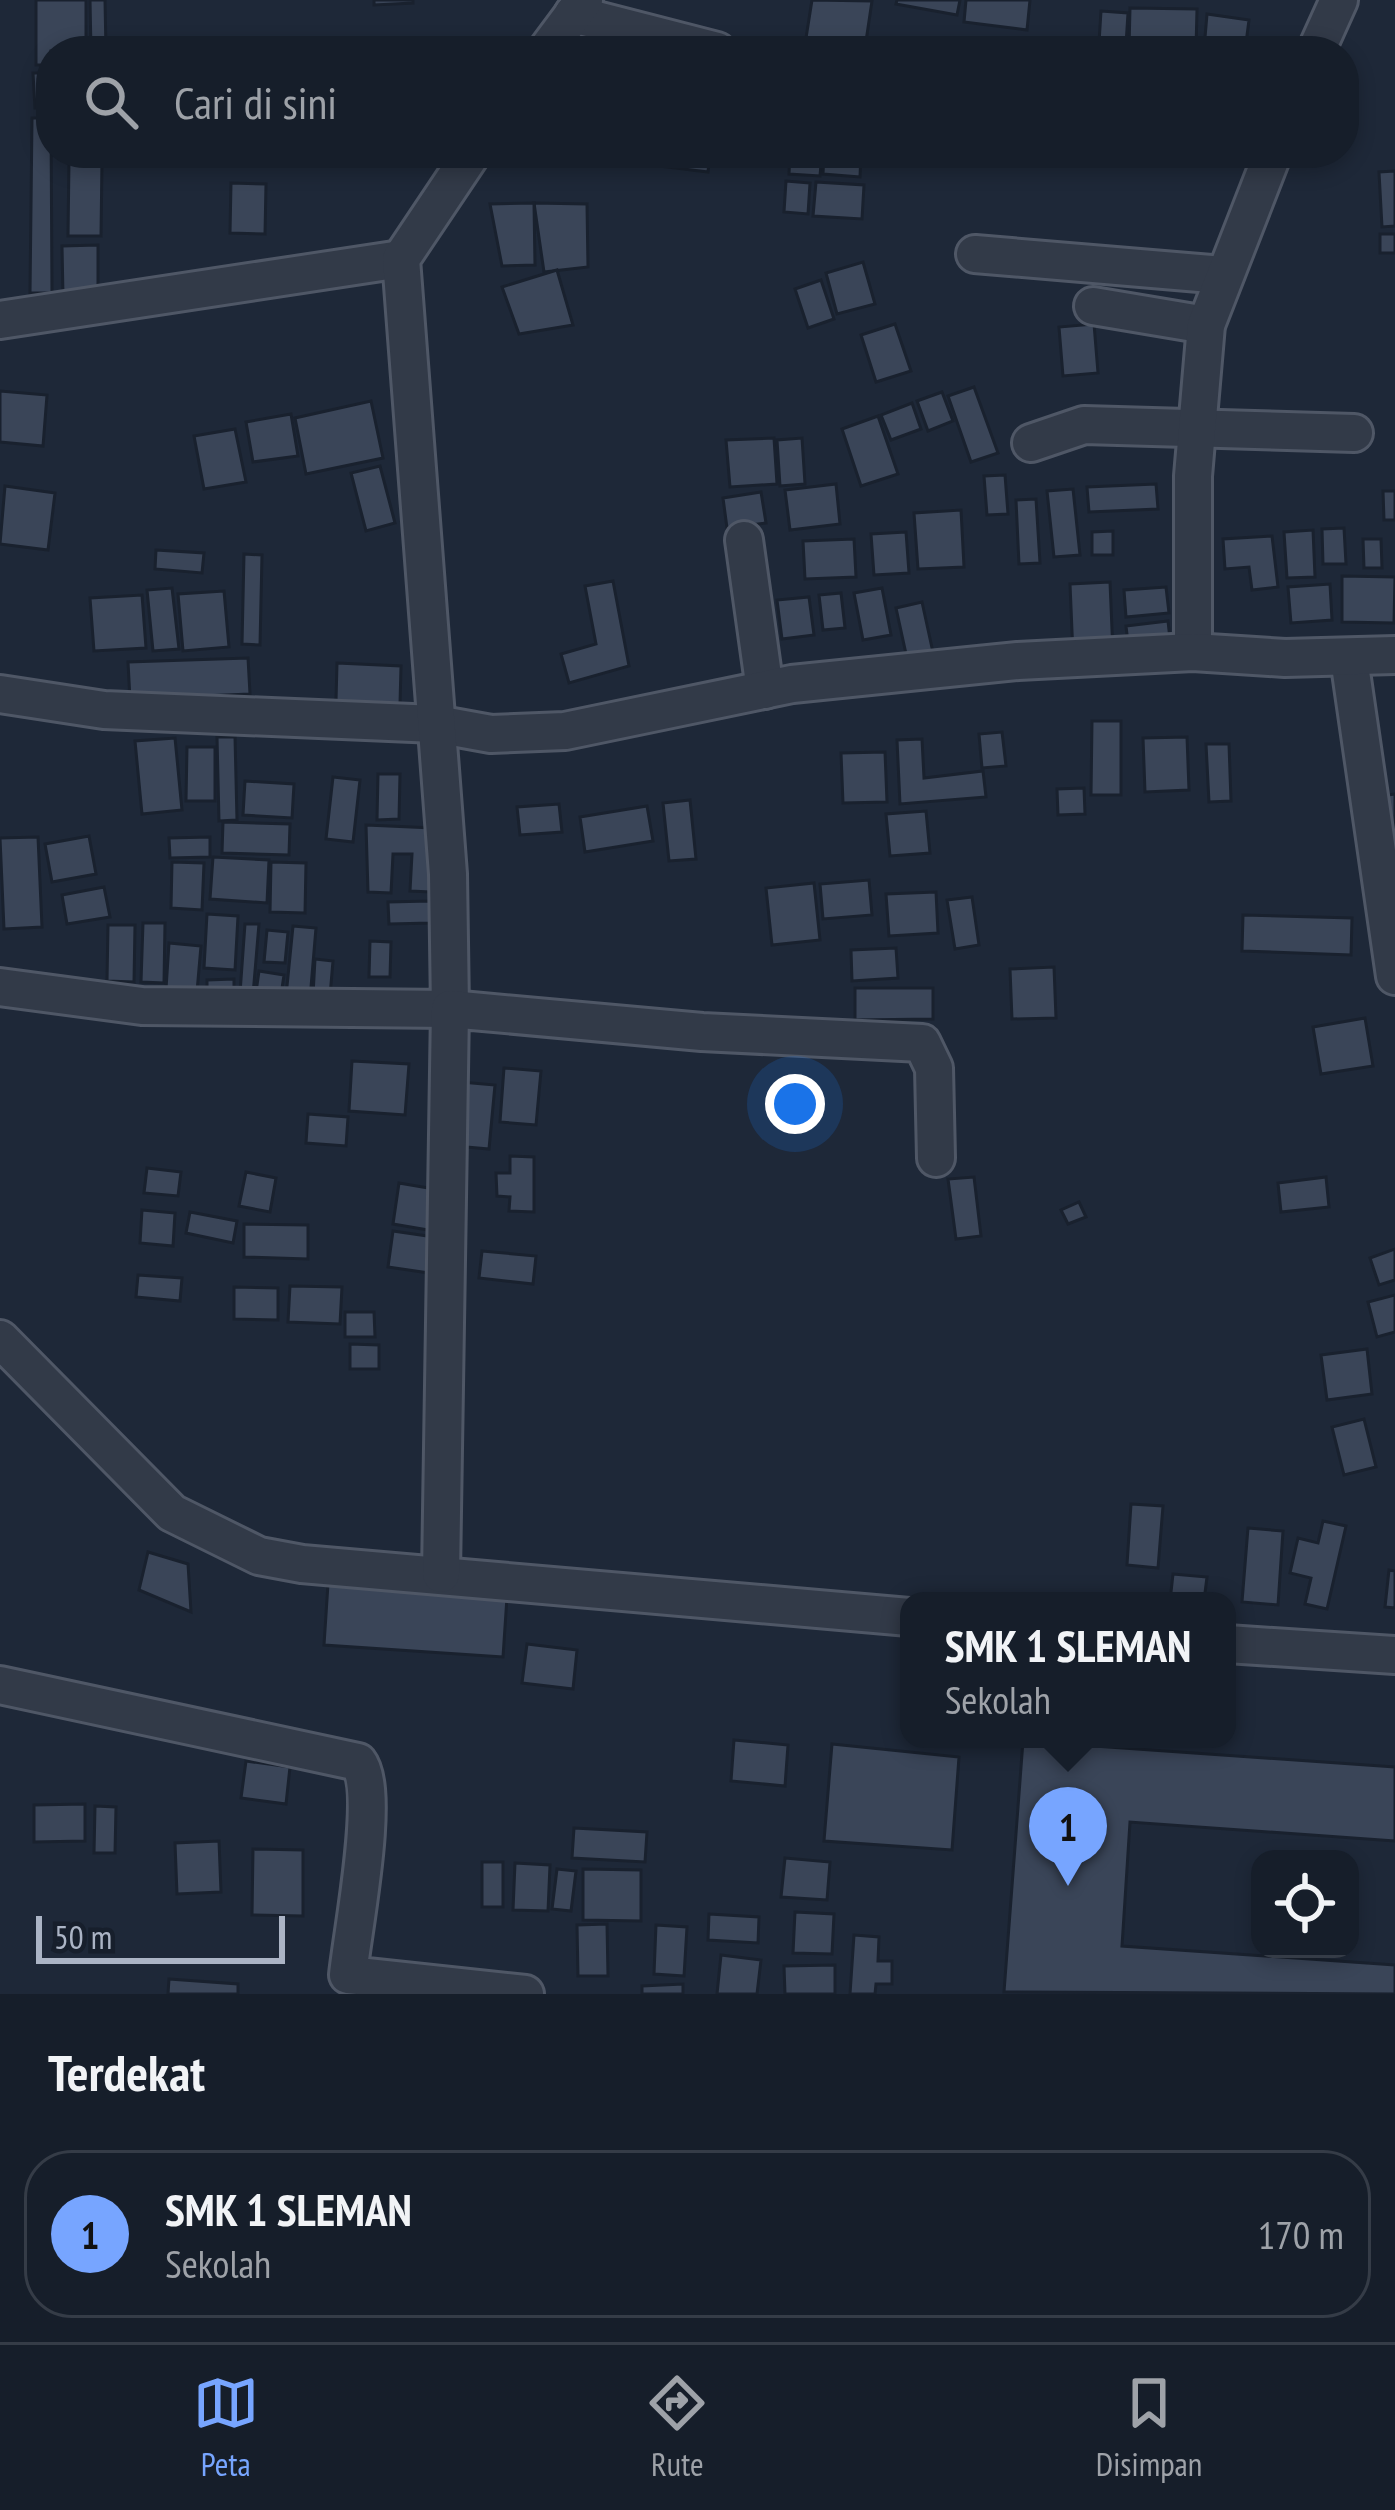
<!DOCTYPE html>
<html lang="id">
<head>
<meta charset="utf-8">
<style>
	body { margin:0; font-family:"PT Sans Narrow",sans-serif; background:#1f2732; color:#f1f3f6 }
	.controls { position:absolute; right:36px; bottom:36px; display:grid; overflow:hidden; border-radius:24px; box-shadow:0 6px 18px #0003 }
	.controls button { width:108px; height:108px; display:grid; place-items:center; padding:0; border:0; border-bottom:3px solid #353c47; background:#161e2a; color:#f1f3f6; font:60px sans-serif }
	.scale { position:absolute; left:36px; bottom:30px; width:249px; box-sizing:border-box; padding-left:12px; border:6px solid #abb4c5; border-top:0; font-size:33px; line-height:42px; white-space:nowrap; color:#abb4c5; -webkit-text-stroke:9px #171f2c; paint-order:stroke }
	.you { position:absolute; left:795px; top:1104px; width:42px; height:42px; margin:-30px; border:9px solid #fff; border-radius:50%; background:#1a73e8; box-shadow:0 0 0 18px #1a73e833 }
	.badge { display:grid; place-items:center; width:78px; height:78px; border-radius:50%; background:#77a5ff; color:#111; font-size:39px; font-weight:700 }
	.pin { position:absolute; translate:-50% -99px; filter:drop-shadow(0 3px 6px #0008) }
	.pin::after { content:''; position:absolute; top:63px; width:42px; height:36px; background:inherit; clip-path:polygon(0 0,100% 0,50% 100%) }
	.popup { position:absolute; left:900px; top:1592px; width:336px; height:156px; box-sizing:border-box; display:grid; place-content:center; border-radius:24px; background:#161e2a; filter:drop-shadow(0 3px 9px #0005); font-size:39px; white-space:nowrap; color:#9ea2a8 }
	.popup b { font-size:45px; color:#f1f3f6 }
	.popup::after { content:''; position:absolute; left:50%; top:100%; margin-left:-24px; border:24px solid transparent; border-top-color:#161e2a }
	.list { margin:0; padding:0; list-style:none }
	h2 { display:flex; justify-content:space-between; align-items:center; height:156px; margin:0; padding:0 48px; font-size:51px }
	h2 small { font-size:39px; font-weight:400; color:#9ea2a8 }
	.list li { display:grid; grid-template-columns:78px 1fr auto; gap:36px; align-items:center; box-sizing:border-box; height:168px; margin:0 24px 24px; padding:0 24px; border:3px solid #353c47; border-radius:48px }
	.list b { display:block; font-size:45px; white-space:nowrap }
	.list p { margin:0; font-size:39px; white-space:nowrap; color:#9ea2a8 }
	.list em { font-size:39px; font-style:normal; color:#9ea2a8 }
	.icon { flex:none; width:66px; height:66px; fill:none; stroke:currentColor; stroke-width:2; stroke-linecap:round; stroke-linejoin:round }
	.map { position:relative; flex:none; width:1395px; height:1994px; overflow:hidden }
	.search { position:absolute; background:#161e2a; box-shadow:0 6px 18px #0003; left:36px; right:36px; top:36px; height:132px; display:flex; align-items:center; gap:30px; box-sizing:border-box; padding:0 42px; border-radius:48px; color:#9ea2a8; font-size:45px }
	.sheet { height:348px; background:#161e2a }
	nav { display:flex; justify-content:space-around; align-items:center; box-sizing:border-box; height:168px; border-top:3px solid #353c47; background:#161e2a; font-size:33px; color:#9ea2a8 }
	nav a { display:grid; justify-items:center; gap:6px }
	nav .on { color:#77a5ff }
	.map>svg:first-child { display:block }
	.building { fill:#3a4558; stroke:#19212e; stroke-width:3 }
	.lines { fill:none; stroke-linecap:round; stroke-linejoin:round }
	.minor-casing { stroke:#4f5766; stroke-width:42 }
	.minor { stroke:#323a48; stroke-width:36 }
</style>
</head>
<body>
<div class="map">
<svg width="1395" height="1994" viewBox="0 0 1395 1994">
	<rect width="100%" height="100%" fill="#1e2838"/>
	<g class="building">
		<polygon points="36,0 86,0 86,51 51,51 51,65 36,65"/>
		<polygon points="90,0 105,0 106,51 91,51"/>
		<polygon points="374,0 413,0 413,3 374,5"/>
		<polygon points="812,0 872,1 865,48 806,38"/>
		<polygon points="897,0 960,0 957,15 896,4"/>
		<polygon points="966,0 1030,0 1027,30 964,22"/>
		<polygon points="1130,8 1197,9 1196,49 1129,48"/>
		<polygon points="1101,11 1128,13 1126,45 1099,43"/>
		<polygon points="1207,14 1249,20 1245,51 1204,49"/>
		<polygon points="883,42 922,46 921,51 882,51"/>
		<polygon points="33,73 51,73 51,108 35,108"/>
		<polygon points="32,118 51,118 52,293 30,293"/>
		<polygon points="218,153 244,153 244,166 217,166"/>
		<polygon points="628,153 710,153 708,172 627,162"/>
		<polygon points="790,153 822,153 820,176 789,174"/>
		<polygon points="824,153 861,153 860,177 823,174"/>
		<polygon points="69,160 102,160 101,236 68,236"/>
		<polygon points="1395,171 1395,226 1382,227 1379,172"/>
		<polygon points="786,181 810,183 808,214 784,212"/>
		<polygon points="816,182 864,185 862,219 813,216"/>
		<polygon points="231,183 266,184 265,234 230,233"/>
		<polygon points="534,203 587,204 588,267 544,272"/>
		<polygon points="534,203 535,265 502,266 490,204"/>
		<rect x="1380" y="234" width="15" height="19"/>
		<polygon points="98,245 98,295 63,296 62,246"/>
		<polygon points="863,262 875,304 837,314 826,273"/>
		<polygon points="557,270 573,325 519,334 502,287"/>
		<polygon points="821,280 834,319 808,328 795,289"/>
		<polygon points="895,324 911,371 876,382 861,335"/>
		<polygon points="1094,324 1098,373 1063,376 1059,327"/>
		<polygon points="974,387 998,453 971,462 948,396"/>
		<polygon points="0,391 47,395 43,446 0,442"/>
		<polygon points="942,392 953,421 928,431 917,401"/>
		<polygon points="371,401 383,458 306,474 295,418"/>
		<polygon points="912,403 921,429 891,440 881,415"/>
		<polygon points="291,414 298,456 253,462 246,422"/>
		<polygon points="878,416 898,474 861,486 842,429"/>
		<polygon points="235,429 246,482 204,489 194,436"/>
		<polygon points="774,438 777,484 730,487 726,440"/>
		<polygon points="802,438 805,484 780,486 777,440"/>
		<polygon points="380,466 395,523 366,531 351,473"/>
		<polygon points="1005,475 1008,514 987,515 984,476"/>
		<polygon points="836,484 840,524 790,530 785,490"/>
		<polygon points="1156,484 1158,509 1089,512 1087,487"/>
		<polygon points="5,486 55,493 48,550 0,544"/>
		<polygon points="1073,489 1080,555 1054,557 1047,491"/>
		<polygon points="1383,491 1395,491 1395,520 1384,520"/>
		<polygon points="761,492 766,523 727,528 723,498"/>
		<polygon points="1036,499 1040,563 1019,564 1016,500"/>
		<polygon points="961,510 964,567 918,569 914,513"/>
		<polygon points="1344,528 1346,564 1323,564 1322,529"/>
		<polygon points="1313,530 1315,577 1287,578 1284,532"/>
		<polygon points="1113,531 1113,555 1092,555 1092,532"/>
		<polygon points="906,532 909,573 874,575 871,534"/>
		<polygon points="1272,536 1278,587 1252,590 1249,567 1225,569 1223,539"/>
		<polygon points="854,539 856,577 805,579 803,541"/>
		<polygon points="1363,539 1381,539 1382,568 1364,568"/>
		<polygon points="156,550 204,553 202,573 155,569"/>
		<polygon points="244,554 262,555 260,645 242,644"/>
		<polygon points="1342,576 1395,577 1394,623 1342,622"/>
		<polygon points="613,581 629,666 569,683 561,654 596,644 585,586"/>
		<polygon points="1110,582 1113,653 1073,655 1070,584"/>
		<polygon points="1330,584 1332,620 1291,623 1288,587"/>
		<polygon points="1166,587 1169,613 1126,617 1124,590"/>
		<polygon points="172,588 179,649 153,651 147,590"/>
		<polygon points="882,588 891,635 863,640 854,593"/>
		<polygon points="224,591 229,647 183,651 178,594"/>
		<polygon points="841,593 845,628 823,630 819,595"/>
		<polygon points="142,595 146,648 94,651 90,598"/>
		<polygon points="809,597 814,635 782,639 777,600"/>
		<polygon points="922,602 934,657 908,663 896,608"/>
		<polygon points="1168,621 1170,639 1128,643 1126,626"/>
		<polygon points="248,658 250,694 130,699 128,662"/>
		<polygon points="337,663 401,666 400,704 336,701"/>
		<polygon points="1092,721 1121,721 1121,795 1091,795"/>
		<polygon points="1002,732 1006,766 982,768 979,734"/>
		<polygon points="217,737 235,737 237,820 219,821"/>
		<polygon points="1187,737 1189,790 1145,792 1143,738"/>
		<polygon points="175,738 182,810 142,814 135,741"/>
		<polygon points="922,739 924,778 983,771 986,797 900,804 897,740"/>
		<polygon points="1206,744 1229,744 1231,801 1209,802"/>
		<polygon points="187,747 215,747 215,801 186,801"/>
		<polygon points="885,752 887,802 843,803 841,753"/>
		<polygon points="378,774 400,774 399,819 377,820"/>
		<polygon points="333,777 360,780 353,842 326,839"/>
		<polygon points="245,781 294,784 292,818 243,815"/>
		<polygon points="1084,788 1085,814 1058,815 1057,789"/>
		<polygon points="1395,794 1395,861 1380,796"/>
		<polygon points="690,800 696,859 669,861 663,803"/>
		<polygon points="559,804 562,832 520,835 517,807"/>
		<polygon points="647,806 653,841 585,852 580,817"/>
		<polygon points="926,811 930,853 890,856 886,814"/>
		<polygon points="223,822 290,824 289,855 222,853"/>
		<polygon points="366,825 433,828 431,892 410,891 412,854 393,854 391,893 368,892"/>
		<polygon points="89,836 96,874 52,882 45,844"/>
		<polygon points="38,837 42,927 4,929 0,838"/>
		<polygon points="210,837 210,857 170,858 169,838"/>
		<polygon points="213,857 269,860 267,903 210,899"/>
		<polygon points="172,862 204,863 202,910 171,908"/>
		<polygon points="271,862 306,863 305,913 270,912"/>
		<polygon points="869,880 872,915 823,919 820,884"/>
		<polygon points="814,883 820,940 772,945 766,888"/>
		<polygon points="104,887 110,917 67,924 62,895"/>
		<polygon points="936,892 938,933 889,936 886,894"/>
		<polygon points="972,897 979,945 955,949 947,900"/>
		<polygon points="430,901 431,923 389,924 388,902"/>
		<polygon points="207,914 238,916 235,970 204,968"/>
		<polygon points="1243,915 1352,918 1351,955 1242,951"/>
		<polygon points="143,923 165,923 164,983 141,982"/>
		<polygon points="245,924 259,924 253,995 240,993"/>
		<polygon points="108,925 135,925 134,982 107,981"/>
		<polygon points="293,926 316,928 310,999 286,996"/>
		<polygon points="267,930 288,932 285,963 264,962"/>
		<polygon points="370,941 391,942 390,977 369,977"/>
		<polygon points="169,943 201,946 197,992 166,989"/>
		<polygon points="896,948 898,978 852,981 851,950"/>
		<polygon points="315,959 333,961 330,996 313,995"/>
		<polygon points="1054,967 1056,1018 1012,1019 1010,969"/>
		<polygon points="259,971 284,975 281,995 256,992"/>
		<polygon points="234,979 234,992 207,993 207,980"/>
		<polygon points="855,988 933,988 933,1019 855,1020"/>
		<polygon points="1365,1018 1373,1066 1321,1074 1313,1027"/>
		<polygon points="352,1061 409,1064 405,1115 349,1111"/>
		<polygon points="504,1068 541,1071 536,1125 500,1122"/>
		<polygon points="461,1082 495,1085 489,1149 455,1146"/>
		<polygon points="308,1114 348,1117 346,1146 306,1143"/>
		<polygon points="510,1156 534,1157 534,1212 509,1211 510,1197 497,1196 496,1173 510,1173"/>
		<polygon points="147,1168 181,1172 178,1196 144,1193"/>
		<polygon points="246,1172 276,1178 270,1212 239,1206"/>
		<polygon points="974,1177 981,1236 956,1239 948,1179"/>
		<polygon points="1326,1177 1329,1207 1281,1212 1278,1183"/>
		<polygon points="399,1183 440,1190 434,1231 393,1224"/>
		<polygon points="1079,1202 1086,1217 1068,1224 1061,1210"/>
		<polygon points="142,1210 175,1213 173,1246 140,1243"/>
		<polygon points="190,1212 237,1221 233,1243 186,1233"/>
		<polygon points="244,1224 308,1225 308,1259 244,1257"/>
		<polygon points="393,1231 441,1238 436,1274 388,1267"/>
		<polygon points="1395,1249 1395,1280 1379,1285 1370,1258"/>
		<polygon points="482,1251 536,1256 533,1284 479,1278"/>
		<polygon points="138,1275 182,1278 180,1301 136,1297"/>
		<polygon points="290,1286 342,1287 340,1324 288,1322"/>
		<polygon points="234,1287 278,1288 278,1320 234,1319"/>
		<polygon points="1395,1295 1395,1332 1377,1337 1368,1302"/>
		<polygon points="345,1312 374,1312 375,1337 345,1337"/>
		<polygon points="350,1344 379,1345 379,1369 350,1369"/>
		<polygon points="1367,1349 1372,1394 1327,1400 1321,1355"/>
		<polygon points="1364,1419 1376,1467 1344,1475 1332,1427"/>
		<polygon points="1131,1504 1163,1506 1158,1568 1127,1565"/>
		<polygon points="1323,1521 1346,1526 1327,1609 1305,1604 1311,1578 1290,1573 1298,1538 1318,1543"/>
		<polygon points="1248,1528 1283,1531 1278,1605 1242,1602"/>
		<polygon points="148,1552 188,1564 191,1612 139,1590"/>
		<polygon points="1389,1570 1395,1571 1395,1608 1385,1607"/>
		<polygon points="1173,1574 1207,1577 1204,1601 1170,1601"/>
		<polygon points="328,1584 507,1597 503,1657 324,1645"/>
		<polygon points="527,1644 577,1650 573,1689 522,1683"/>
		<polygon points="734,1740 788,1745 785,1786 731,1781"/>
		<polygon points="1023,1741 1395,1767 1395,1841 1130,1822 1122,1946 1395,1965 1395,1994 1004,1992"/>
		<polygon points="832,1744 959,1757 952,1850 824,1841"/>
		<polygon points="246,1761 290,1767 286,1804 241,1798"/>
		<polygon points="85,1804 85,1841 34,1842 34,1805"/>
		<polygon points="95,1806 116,1807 115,1853 94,1853"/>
		<polygon points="574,1828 647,1832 645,1862 572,1858"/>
		<polygon points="219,1841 221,1892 177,1894 175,1843"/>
		<polygon points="253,1849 303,1850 303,1916 252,1915"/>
		<polygon points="785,1858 830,1862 827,1900 781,1897"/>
		<rect x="482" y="1862" width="21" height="45"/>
		<polygon points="515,1863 550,1865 548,1911 513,1910"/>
		<polygon points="557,1869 576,1871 571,1911 552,1909"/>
		<polygon points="583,1869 641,1870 641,1921 583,1920"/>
		<polygon points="795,1912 834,1914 832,1954 793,1953"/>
		<polygon points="709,1914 759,1917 758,1943 708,1940"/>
		<polygon points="607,1924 608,1976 578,1976 577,1925"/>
		<polygon points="656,1925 687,1927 684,1976 654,1974"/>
		<polygon points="854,1935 879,1937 878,1961 892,1961 892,1984 876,1984 875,1994 850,1994"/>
		<polygon points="721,1955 761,1960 757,1994 717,1994"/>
		<polygon points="835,1965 835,1994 785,1994 784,1966"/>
		<polygon points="169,1979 238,1984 238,1994 168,1994"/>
		<polygon points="683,1984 683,1994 642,1994 642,1986"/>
	</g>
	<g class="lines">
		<defs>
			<g id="minor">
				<polyline points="573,14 717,51"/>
				<polyline points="546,51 584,0"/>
				<polyline points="1316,51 1339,0"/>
				<polyline points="975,254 1223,275"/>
				<polyline points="1093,306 1206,325"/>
				<polyline points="0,320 401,259"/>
				<polyline points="1031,443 1084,425 1354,433"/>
				<polyline points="744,540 765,690"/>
				<polyline points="1193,652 1193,476 1206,325 1273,153"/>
				<polyline points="1349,658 1395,976"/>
				<polyline points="0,694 104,710 436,724 491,734 565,731 792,684 1018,661 1193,652 1285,658 1395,655"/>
				<polyline points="0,987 142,1006 450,1009 448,874 401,259 472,153"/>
				<polyline points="0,1339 172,1513 259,1556 302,1564 909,1617"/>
				<polyline points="441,1574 450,1009 702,1032 922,1043 934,1068 936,1158"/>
				<polyline points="1227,1644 1395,1655"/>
				<path d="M 0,1685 L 358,1762 C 381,1791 352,1933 348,1975 L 525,1994"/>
			</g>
		</defs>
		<use href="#minor" class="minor-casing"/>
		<use href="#minor" class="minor"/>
	</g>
</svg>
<div class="controls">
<button><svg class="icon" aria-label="locate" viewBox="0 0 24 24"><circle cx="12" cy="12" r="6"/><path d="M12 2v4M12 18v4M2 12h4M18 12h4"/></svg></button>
</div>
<div class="scale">50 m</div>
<div class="you"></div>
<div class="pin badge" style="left:1068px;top:1886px">1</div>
<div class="popup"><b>SMK 1 SLEMAN</b>Sekolah</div>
<div class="search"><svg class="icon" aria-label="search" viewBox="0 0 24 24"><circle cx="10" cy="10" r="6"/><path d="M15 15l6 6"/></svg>Cari di sini</div>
</div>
<section class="sheet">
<h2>Terdekat<small></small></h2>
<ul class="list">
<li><span class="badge">1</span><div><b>SMK 1 SLEMAN</b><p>Sekolah</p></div><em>170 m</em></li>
</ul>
</section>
<nav>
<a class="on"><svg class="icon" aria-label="map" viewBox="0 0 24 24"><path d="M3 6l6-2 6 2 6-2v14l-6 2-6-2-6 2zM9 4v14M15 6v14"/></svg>Peta</a>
<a><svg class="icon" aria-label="directions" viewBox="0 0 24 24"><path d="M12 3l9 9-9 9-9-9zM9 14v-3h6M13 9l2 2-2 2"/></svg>Rute</a>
<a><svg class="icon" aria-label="saved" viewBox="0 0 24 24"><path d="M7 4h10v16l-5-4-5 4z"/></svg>Disimpan</a>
</nav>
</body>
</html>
